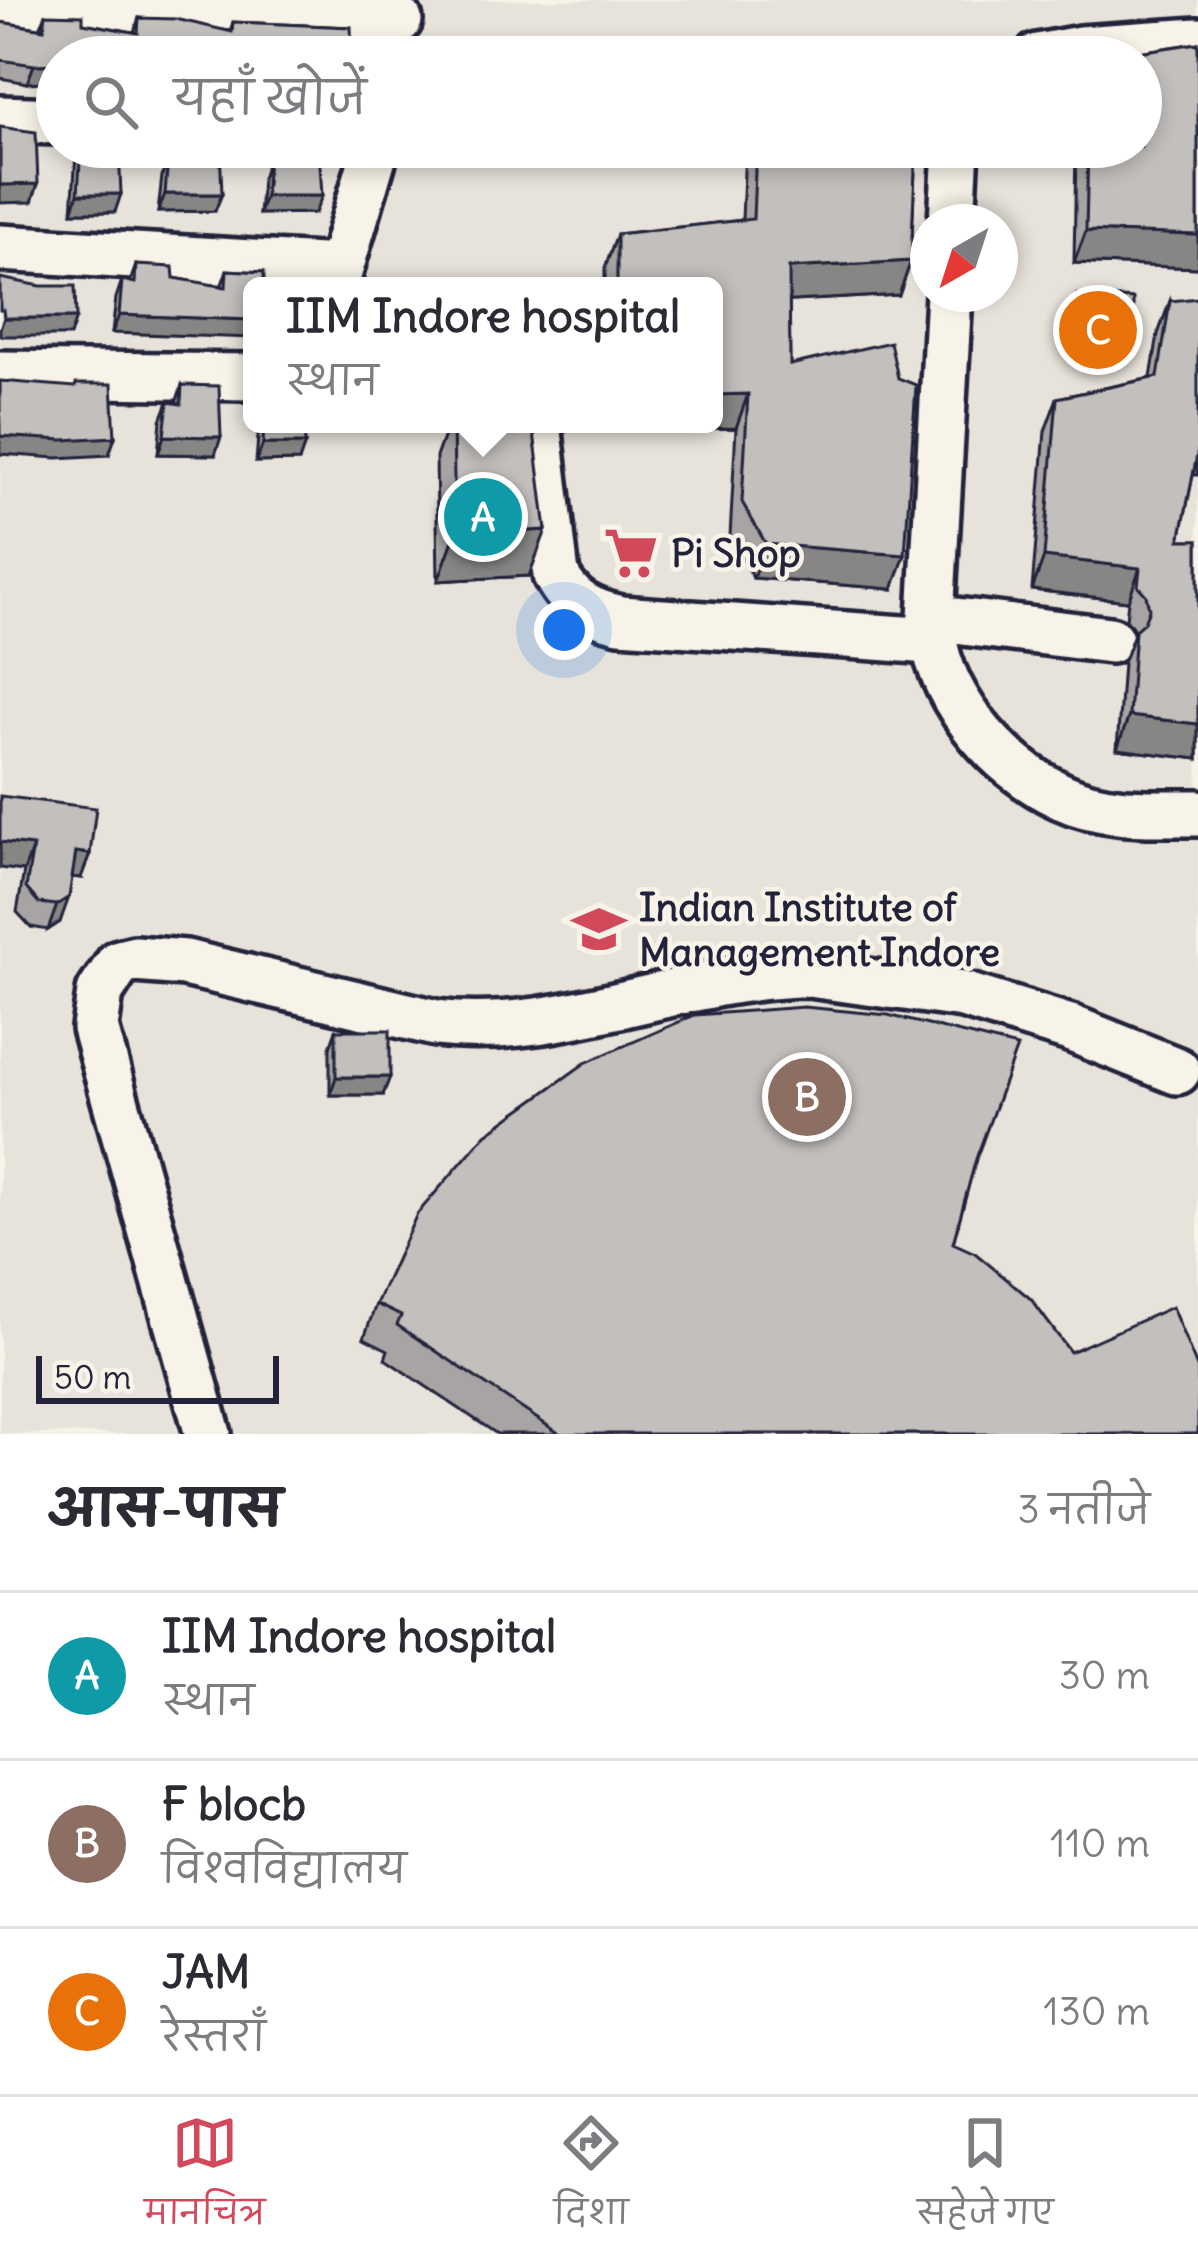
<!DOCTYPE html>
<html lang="hi">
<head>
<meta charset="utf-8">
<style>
	body { margin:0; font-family:Delius,"Playpen Sans Deva",sans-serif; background:#f7f7f7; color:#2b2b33 }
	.compass { position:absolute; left:910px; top:204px; width:108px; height:108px; border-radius:50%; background:#fff; box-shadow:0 6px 18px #0003; rotate:219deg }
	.scale { position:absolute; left:36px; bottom:30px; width:243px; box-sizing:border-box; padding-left:12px; border:6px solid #22223b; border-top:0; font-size:33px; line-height:42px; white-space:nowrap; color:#22223b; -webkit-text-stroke:9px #f7f3e8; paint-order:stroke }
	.you { position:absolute; left:564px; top:630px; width:42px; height:42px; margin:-30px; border:9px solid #fff; border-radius:50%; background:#1a73e8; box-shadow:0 0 0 18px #1a73e833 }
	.badge { display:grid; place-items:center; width:78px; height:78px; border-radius:50%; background:#d1495b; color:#fff; font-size:39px; font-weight:700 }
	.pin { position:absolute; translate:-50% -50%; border:6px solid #fff; box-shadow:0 3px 12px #0006 }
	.popup { position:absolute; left:243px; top:277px; width:480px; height:156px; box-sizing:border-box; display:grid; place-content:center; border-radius:18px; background:#fff; filter:drop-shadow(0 3px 9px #0005); font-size:39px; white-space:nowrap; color:#7c7c81 }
	.popup b { font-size:45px; color:#2b2b33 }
	.popup::after { content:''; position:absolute; left:50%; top:100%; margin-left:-24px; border:24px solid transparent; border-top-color:#fff }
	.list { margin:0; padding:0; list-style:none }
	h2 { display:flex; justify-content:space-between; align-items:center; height:156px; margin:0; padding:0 48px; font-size:51px }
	h2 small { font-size:39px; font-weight:400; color:#7c7c81 }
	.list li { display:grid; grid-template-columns:78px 1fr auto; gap:36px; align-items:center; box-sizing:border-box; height:168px; padding:0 48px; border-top:3px solid #e1e1e2 }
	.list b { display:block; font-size:45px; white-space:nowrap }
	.list p { margin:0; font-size:39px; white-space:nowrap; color:#7c7c81 }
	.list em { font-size:39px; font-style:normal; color:#7c7c81 }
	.icon { flex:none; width:66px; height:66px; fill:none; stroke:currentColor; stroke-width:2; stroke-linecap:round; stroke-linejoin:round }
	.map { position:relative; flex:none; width:1198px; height:1434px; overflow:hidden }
	.search { position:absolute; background:#fff; box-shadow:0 6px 18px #0003; left:36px; right:36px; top:36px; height:132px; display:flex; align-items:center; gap:30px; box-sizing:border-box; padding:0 42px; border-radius:66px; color:#7c7c81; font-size:45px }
	.sheet { height:660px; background:#fff }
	nav { display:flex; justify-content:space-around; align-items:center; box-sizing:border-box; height:168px; border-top:3px solid #e1e1e2; background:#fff; font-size:33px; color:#7c7c81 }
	nav a { display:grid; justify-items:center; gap:6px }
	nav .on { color:#d1495b }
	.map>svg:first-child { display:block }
	.built { fill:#e7e3db; fill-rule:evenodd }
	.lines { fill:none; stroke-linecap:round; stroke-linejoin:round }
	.minor-casing { stroke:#22223b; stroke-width:54 }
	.minor { stroke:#f7f3e8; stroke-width:45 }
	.wall { fill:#a7a4a3; stroke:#22223b; stroke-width:3 }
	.shaded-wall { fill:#888684; stroke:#22223b; stroke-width:3 }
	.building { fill:#c2bfbd; stroke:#22223b; stroke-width:3 }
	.labels { text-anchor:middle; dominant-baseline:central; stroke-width:9; stroke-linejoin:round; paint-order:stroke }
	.poi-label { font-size:39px; font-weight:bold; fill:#22223b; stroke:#f7f3e8; text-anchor:start }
</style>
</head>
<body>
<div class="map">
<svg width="1198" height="1434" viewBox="0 0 1198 1434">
	<rect width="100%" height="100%" fill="#f7f3e8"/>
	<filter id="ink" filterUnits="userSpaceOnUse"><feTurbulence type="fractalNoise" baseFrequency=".00833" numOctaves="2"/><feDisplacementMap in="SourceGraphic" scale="24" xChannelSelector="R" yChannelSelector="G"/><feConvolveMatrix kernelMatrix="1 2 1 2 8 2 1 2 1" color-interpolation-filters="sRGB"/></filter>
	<g filter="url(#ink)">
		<path class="built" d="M 0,0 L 1198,0 L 1198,1434 L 0,1434 ZM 57,57 L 1141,57 L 1141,147 L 57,147 ZM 928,222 L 1000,222 L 1000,294 L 928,294 ZM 252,286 L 714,286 L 714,424 L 252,424 Z"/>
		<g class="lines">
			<defs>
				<g id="minor">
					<polyline points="0,3 399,20"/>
					<polyline points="1037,57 1080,49 1198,41"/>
					<polyline points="0,119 57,121"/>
					<polyline points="952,222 956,147"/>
					<polyline points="0,248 338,268"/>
					<polyline points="335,286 376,147"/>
					<path d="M 949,294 L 931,618 C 934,692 995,766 1061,796 C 1103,816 1153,813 1198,813"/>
					<polyline points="0,374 252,377"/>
					<path d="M 538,424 L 556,575 C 570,603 590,612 620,619 L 932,641"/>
					<polyline points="931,618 1110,640"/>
					<path d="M 208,1434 L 95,1028 L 100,992 L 119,963 L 135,959 L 185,963 L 436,1023 C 559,1039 684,974 809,974 L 963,995 L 1070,1028 L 1177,1071"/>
				</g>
			</defs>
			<use href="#minor" class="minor-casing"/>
			<use href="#minor" class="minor"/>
		</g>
		<g class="wall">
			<polygon points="46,14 83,23 134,32 139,18 230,31 233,22 351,27 57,57 27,83 0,78 0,22 40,28"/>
			<polygon points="1198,43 1198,268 1074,263 1076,147 1141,147 1141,57 1130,57 1131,53"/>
			<polygon points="78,147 119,147 115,212 72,212 76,154"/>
			<polygon points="178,147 220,147 215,211 158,212 162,176 168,158 176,159"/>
			<polygon points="280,147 319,147 315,213 259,214 262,178 268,160 276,162"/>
			<polygon points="745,147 916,147 911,261 899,295 789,301 790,365 893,589 753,578 730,536 736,428 603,431 603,424 714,424 714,286 605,286 605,268 617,234 742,220"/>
			<polygon points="136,265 174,278 221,287 227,270 264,272 112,333 116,298 122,280 130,282"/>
			<polygon points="1077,295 1133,332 1126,350 1068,344 1071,313"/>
			<polygon points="1170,301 1198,475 1193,475 1180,540 1198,540 1198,759 1117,749 1123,663 1135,631 1126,619 1128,601 1032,590 1045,431 1057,398 1151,378 1158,334"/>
			<polygon points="182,385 215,455 158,454 161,420 168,402 176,403"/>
			<polygon points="259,424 304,424 299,461 256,462"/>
			<polygon points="448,424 533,424 529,576 438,581 436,457"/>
			<polygon points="0,796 81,878 72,877 60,922 48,930 31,927 17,912 24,871"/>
			<polygon points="336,1030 383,1095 330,1095 330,1047"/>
			<polygon points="975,1161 953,1243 1070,1352 1198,1434 497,1434 385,1359 388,1350 364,1338 376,1304"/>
		</g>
		<g class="shaded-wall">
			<polygon points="57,64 57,81 27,83 34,65"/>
			<polygon points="38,184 32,202 0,203 0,185"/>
			<polygon points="78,194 121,194 115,212 72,212"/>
			<polygon points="165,194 222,194 215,211 158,212"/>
			<polygon points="265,196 322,196 315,213 259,214"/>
			<polygon points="1086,231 1198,235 1198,268 1074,263"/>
			<polygon points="911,261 899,295 776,302 789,268"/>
			<polygon points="119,315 252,320 252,338 112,333"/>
			<polygon points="4,318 76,318 70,336 0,336 0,328"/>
			<polygon points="1074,326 1133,332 1126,350 1068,344"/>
			<polygon points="748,394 736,428 603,431 606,424 714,424 714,395"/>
			<polygon points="0,436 115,437 109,455 57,458 0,454"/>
			<polygon points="164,436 221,437 215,455 158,454"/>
			<polygon points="263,444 305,444 299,461 256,462"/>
			<polygon points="546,530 529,576 438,581 455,535"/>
			<polygon points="766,544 905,555 893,589 753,578"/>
			<polygon points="1044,557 1140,568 1128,601 1032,590"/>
			<polygon points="1129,716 1198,724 1198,759 1117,749"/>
			<polygon points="0,842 33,846 24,871 0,868"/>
			<polygon points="76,852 90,854 81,878 67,877"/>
			<polygon points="69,897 60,922 48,930 57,905"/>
			<polygon points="336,1077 390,1077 383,1095 330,1095"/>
		</g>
		<g class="building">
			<polygon points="46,14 83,15 83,23 138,33 139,18 176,19 232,32 233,22 351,27 352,57 57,57 57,64 34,65 0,60 0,22 44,29"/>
			<polygon points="1198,43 1198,235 1086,231 1088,147 1141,147 1141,84 1146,84 1141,73 1141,57 1134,57 1131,53"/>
			<polygon points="0,127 36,132 38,184 0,185"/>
			<polygon points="81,147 119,147 121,194 78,194"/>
			<polygon points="182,147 220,147 222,194 165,194 168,158 181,160"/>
			<polygon points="282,147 319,147 322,196 265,196 268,160 281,162"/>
			<polygon points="756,147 916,147 911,261 789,268 790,365 890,342 898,378 916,385 905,555 766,544 742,502 748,394 714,395 714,286 617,286 617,234 753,219"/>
			<polygon points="136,265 173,267 174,278 226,287 227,270 264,272 264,286 252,286 252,320 119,315 122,280 135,283"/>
			<polygon points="0,278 41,286 75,286 76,318 4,318 3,310 0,310"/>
			<polygon points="1077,295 1133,299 1133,332 1074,326"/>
			<polygon points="1198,298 1198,450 1180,540 1198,540 1198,724 1129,716 1135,630 1144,622 1149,609 1146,595 1138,586 1140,568 1044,557 1057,398 1158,377 1170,301"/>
			<polygon points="0,381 75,387 76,384 112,384 115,437 63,440 0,436"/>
			<polygon points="182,385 219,386 221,437 164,436 168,402 181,404"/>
			<polygon points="264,424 304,424 305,444 263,444"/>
			<polygon points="453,424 533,424 546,530 455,535"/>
			<polygon points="0,796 96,808 90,854 76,852 69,897 57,905 39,903 26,888 33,846 0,842"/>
			<polygon points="804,1007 888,1015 1017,1047 976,1159 953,1243 975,1253 1031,1299 1070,1352 1172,1307 1198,1370 1198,1434 560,1434 397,1325 401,1316 376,1304 417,1214 486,1134 585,1063 695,1015"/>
			<rect x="336" y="1030" width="54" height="47"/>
		</g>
	</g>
	<defs>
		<symbol id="supermarket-bare" viewBox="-9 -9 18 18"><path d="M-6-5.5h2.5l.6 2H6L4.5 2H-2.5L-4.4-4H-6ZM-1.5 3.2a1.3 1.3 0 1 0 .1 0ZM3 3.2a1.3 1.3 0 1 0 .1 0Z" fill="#d1495b" stroke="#f7f3e8" stroke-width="2.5" paint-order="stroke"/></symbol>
		<symbol id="university-bare" viewBox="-9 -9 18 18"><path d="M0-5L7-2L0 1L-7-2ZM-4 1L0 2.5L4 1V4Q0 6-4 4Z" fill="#d1495b" stroke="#f7f3e8" stroke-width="2.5" paint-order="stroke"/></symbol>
	</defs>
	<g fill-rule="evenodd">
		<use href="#supermarket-bare" x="593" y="515" width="76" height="76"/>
		<use href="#university-bare" x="561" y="891" width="76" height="76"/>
	</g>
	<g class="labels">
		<g class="poi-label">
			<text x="671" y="553">Pi Shop</text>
			<text x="639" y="907">Indian Institute of<tspan x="639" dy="45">Management Indore</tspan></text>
		</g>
	</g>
</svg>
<svg class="compass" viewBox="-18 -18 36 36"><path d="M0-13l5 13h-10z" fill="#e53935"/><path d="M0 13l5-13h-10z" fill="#7c7c81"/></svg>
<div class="scale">50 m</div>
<div class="you"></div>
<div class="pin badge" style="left:483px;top:517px;background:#0f9aa8">A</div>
<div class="popup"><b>IIM Indore hospital</b>स्थान</div>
<div class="pin badge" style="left:807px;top:1097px;background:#8d6e63">B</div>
<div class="pin badge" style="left:1098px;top:330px;background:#e8710a">C</div>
<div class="search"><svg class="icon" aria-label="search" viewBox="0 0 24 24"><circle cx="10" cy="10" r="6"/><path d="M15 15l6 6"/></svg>यहाँ खोजें</div>
</div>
<section class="sheet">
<h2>आस-पास<small>3 नतीजे</small></h2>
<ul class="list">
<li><span class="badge" style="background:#0f9aa8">A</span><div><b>IIM Indore hospital</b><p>स्थान</p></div><em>30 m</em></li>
<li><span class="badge" style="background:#8d6e63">B</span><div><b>F blocb</b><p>विश्वविद्यालय</p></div><em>110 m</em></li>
<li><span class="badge" style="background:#e8710a">C</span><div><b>JAM</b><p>रेस्तराँ</p></div><em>130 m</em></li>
</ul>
</section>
<nav>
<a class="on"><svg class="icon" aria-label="map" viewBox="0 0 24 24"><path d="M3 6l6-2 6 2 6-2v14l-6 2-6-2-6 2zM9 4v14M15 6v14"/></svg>मानचित्र</a>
<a><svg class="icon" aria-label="directions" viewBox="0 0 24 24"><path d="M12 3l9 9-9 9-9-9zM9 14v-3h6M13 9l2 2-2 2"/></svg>दिशा</a>
<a><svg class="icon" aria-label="saved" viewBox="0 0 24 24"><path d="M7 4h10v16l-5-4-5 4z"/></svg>सहेजे गए</a>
</nav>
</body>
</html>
